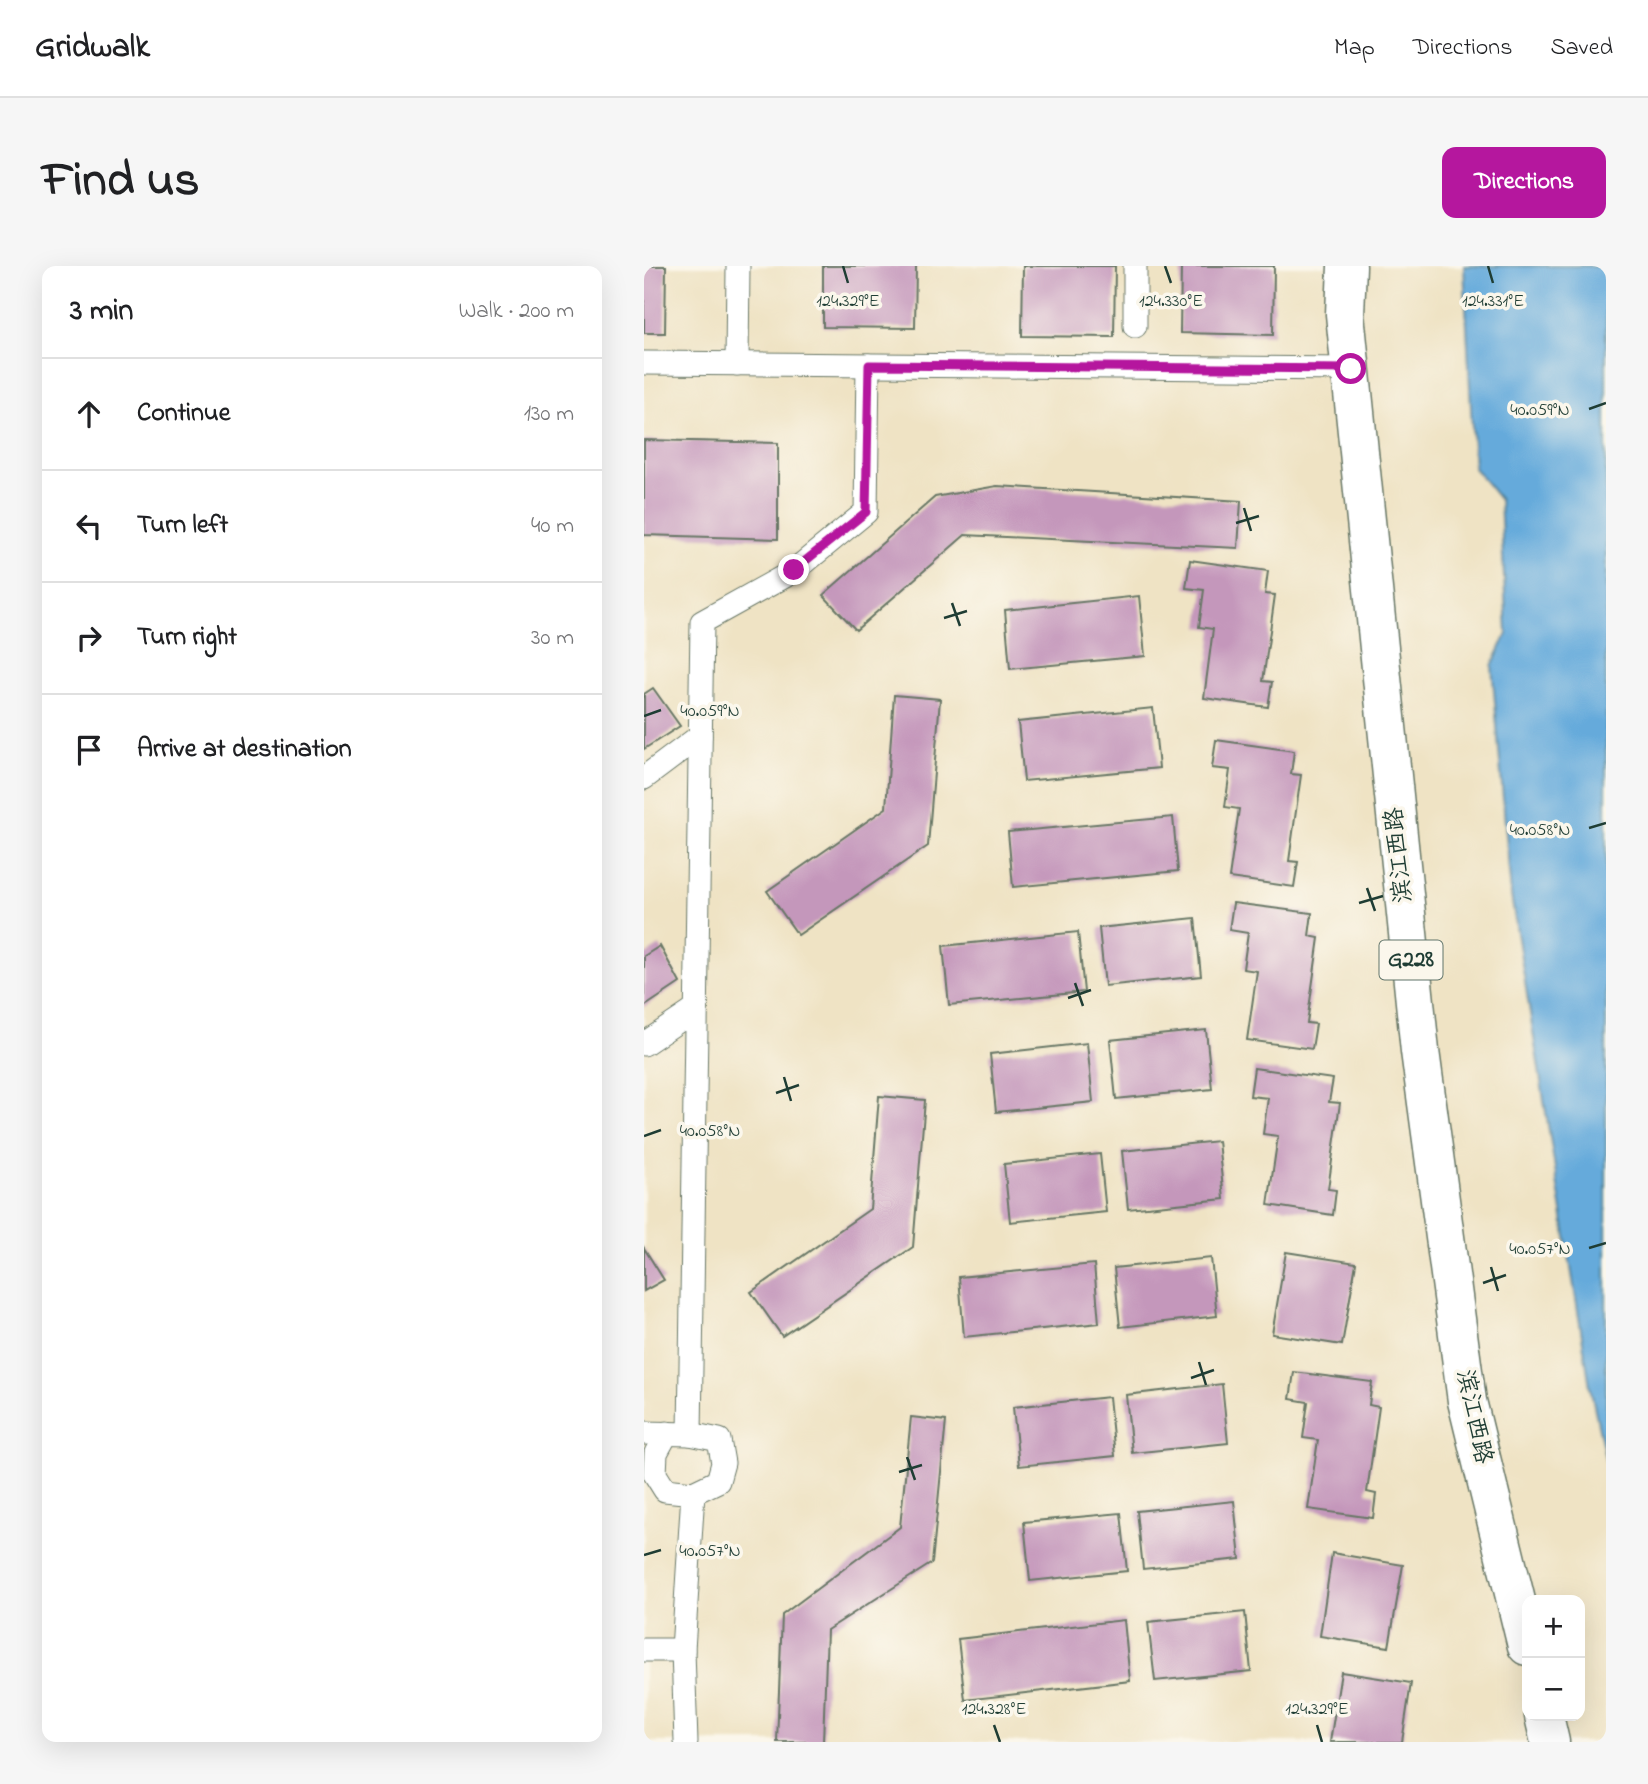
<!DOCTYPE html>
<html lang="en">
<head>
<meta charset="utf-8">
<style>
	body { margin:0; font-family:"Indie Flower","LXGW WenKai TC",sans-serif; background:#f6f6f6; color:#202124 }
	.controls { position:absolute; right:21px; bottom:21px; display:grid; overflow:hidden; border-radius:14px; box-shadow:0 7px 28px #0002 }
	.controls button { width:63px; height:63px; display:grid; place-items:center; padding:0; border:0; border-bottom:2px solid #e0e0e0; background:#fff; color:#202124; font:35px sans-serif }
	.stop { position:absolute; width:21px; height:21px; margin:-16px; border:5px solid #b5179e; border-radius:50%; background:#fff }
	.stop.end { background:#b5179e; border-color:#fff; box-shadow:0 2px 7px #0008 }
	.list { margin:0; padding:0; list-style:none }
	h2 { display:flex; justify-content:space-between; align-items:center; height:91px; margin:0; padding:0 28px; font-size:30px }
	h2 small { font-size:23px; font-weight:400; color:#757577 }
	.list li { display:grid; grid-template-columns:46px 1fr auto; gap:21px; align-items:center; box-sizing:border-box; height:112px; padding:0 28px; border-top:2px solid #e0e0e0 }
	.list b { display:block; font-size:26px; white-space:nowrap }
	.list em { font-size:23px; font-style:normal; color:#757577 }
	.icon { flex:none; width:38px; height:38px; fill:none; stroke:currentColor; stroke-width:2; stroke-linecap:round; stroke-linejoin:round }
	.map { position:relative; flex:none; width:962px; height:1476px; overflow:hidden; border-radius:14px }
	header { display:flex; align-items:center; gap:42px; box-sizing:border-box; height:98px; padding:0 35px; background:#fff; border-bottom:2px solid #e0e0e0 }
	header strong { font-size:33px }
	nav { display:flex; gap:38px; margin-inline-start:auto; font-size:24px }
	.intro { display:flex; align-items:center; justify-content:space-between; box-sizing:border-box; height:168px; padding:0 42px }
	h1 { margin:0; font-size:49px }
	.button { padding:18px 32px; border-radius:14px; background:#b5179e; color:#fff; font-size:24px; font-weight:700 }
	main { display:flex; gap:42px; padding:0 42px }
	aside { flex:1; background:#fff; border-radius:14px; box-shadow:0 7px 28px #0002 }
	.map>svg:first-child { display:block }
	.water { fill:#65aadb; stroke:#427488; stroke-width:2 }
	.building { fill:#c497bb }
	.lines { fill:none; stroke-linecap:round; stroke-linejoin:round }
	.street-casing { stroke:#687766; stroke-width:25 }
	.highway-casing { stroke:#687766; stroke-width:41 }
	.street { stroke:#fff; stroke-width:23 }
	.highway { stroke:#fff; stroke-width:38 }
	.route { stroke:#b5179e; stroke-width:9 }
	.ticks { fill:none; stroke:#1f3d34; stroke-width:2.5 }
	.labels { text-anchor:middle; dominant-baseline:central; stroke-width:7; stroke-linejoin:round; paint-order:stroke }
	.shield { fill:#fbf7ec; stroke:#61756b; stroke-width:2 }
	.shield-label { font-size:23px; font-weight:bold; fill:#1f3d34 }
	.street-label { font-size:24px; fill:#1f3d34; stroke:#fbf7ec }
	.ticks-label { font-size:18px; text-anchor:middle; fill:#1f3d34; stroke:#fbf7ec; stroke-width:7; stroke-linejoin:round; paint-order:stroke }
</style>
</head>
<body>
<header>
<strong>Gridwalk</strong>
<nav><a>Map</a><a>Directions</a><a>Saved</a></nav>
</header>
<div class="intro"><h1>Find us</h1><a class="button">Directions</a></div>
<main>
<aside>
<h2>3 min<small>Walk · 200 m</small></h2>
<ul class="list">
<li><svg class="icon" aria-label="ahead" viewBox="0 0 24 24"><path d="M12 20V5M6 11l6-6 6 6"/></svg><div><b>Continue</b></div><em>130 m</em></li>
<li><svg class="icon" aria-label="left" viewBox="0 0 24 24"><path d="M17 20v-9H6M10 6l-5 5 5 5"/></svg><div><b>Turn left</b></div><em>40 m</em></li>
<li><svg class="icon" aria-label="right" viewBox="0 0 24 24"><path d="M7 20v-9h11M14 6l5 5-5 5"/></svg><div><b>Turn right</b></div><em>30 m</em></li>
<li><svg class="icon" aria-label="arrive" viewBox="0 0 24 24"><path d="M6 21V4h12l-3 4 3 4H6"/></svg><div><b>Arrive at destination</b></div></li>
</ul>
</aside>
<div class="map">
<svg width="962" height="1476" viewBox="0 0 962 1476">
	<rect width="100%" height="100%" fill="#fbf7ec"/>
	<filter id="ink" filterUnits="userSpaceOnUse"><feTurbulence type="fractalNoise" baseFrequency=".0143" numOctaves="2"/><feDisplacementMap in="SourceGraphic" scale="14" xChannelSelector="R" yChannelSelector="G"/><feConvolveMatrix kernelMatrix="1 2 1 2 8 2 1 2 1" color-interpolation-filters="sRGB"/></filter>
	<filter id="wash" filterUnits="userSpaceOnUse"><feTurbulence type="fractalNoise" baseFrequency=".00686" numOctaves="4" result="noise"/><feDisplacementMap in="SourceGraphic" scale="28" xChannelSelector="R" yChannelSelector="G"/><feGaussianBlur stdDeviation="1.57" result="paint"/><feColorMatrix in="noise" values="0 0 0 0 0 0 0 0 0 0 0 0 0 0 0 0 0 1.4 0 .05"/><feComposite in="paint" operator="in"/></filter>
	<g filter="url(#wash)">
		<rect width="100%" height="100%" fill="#efe3c4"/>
		<polygon class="water" points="820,0 962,0 962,1196 946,1120 867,629 848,400 863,368 856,234 830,202"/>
		<g id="blocks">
			<g class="building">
				<polygon points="0,0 22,0 21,67 0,67"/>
				<polygon points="179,0 272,0 271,62 179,61"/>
				<polygon points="379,0 471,0 470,71 378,70"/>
				<polygon points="537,0 630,0 629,69 536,67"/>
				<polygon points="0,174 134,177 134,273 0,269"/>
				<polygon points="353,220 597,235 594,282 321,269 212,364 179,329 291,231"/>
				<polygon points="546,294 624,305 621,328 631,329 619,415 628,416 624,441 560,432 569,363 555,361 560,324 542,322"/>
				<polygon points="495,330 501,390 366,403 361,344"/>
				<polygon points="9,422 36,460 0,483 0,428"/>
				<polygon points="250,429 296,433 284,580 154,669 123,625 242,542"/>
				<polygon points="509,442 515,502 380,515 374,456"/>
				<polygon points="572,474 650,485 647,508 657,509 645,595 654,596 650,621 585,612 595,543 581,541 586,504 568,502"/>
				<polygon points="529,551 534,605 369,621 364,566"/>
				<polygon points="589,637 668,647 665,670 675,672 663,757 672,758 668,783 603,774 613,705 599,703 604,667 585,664"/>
				<polygon points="551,652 557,710 461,720 455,662"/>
				<polygon points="434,666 440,726 305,739 299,680"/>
				<polygon points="16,680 36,717 0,741 0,690"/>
				<polygon points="562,764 568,823 472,833 466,774"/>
				<polygon points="443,777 449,836 352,846 346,788"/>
				<polygon points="610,802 689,813 685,836 696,837 684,923 692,924 689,949 624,939 634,870 619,868 624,832 606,830"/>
				<polygon points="235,830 281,834 269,981 138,1070 107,1026 226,943"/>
				<polygon points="574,875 580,933 484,943 478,885"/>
				<polygon points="456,888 462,946 366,956 360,898"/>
				<polygon points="0,982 20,1014 0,1025"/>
				<polygon points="642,986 712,997 698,1079 628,1068"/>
				<polygon points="567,992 573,1050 476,1061 470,1002"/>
				<polygon points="450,998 455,1057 320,1071 315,1011"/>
				<polygon points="650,1106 728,1116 725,1139 735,1141 723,1226 732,1228 729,1252 664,1243 674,1174 659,1172 664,1136 646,1133"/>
				<polygon points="578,1118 584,1177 488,1187 482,1129"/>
				<polygon points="465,1131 471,1190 375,1200 369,1141"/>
				<polygon points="267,1151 302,1155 288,1297 183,1364 179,1476 133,1476 138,1349 256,1261"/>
				<polygon points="590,1235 596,1293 499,1303 493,1245"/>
				<polygon points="477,1247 483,1305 386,1315 380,1256"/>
				<polygon points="688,1287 759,1299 745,1381 676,1370"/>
				<polygon points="601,1346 607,1405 511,1415 504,1356"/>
				<polygon points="480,1354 486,1415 321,1434 314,1373"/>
				<polygon points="697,1406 767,1417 758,1476 686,1476"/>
			</g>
		</g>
	</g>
	<g filter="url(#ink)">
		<use href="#blocks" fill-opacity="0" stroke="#687766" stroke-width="2"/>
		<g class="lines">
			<defs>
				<g id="street">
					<polyline points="491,0 491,60"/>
					<polyline points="0,97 707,103"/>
					<polyline points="93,98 94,0"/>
					<polyline points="0,512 56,470"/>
					<polyline points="0,778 52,743"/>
					<polyline points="0,1167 46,1168 58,356 150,305 222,246 224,99"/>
					<polyline points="23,1167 12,1187 11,1208 21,1224 49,1227"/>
					<polyline points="0,1384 39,1384 49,1227 74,1215 79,1197 75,1174 46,1168"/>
					<polyline points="39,1384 42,1476"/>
				</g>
				<g id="highway">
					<polyline points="703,0 701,48 776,785 823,1135 883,1380"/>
					<polyline points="900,1450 906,1476"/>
				</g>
			</defs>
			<use href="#street" class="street-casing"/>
			<use href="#highway" class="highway-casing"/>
			<use href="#street" class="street"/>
			<use href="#highway" class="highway"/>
		</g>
	</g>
	<g class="lines" filter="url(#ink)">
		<polyline class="route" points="150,304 222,246 225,99 707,103"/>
	</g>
	<path class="ticks" d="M 199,0 L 204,17M 521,0 L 527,17M 844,0 L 849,17M 945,143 L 962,137M 600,242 L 607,265M 592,257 L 615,250M 308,337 L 316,360M 300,352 L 323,345M 0,450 L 17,444M 945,562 L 962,557M 723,622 L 731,645M 715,637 L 739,630M 431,717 L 439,740M 424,732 L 447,724M 140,811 L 147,835M 132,827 L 155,819M 0,870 L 17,864M 945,982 L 962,977M 847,1001 L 854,1025M 839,1017 L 862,1009M 555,1096 L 562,1119M 547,1112 L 570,1104M 263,1191 L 271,1214M 255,1206 L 278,1199M 0,1289 L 17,1284M 350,1459 L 356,1476M 673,1459 L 678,1476"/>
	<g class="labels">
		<rect class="shield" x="735.5" y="674.5" width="63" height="39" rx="5"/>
		<g class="shield-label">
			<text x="767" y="694">G228</text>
		</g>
		<g class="street-label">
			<text transform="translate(756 589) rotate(-96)">滨江西路</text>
			<text transform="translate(829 1151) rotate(78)">滨江西路</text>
		</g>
	</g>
	<g class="ticks-label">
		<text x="204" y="40">124.329°E</text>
		<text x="527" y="40">124.330°E</text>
		<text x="849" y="40">124.331°E</text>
		<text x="896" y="149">40.059°N</text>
		<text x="66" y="450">40.059°N</text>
		<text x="896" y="569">40.058°N</text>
		<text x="66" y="870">40.058°N</text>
		<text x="896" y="988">40.057°N</text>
		<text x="66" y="1290">40.057°N</text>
		<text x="350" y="1448">124.328°E</text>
		<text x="673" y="1448">124.329°E</text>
	</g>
</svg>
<div class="controls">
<button>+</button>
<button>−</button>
</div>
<div class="stop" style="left:707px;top:103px"></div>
<div class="stop end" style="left:150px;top:304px"></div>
</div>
</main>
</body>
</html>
